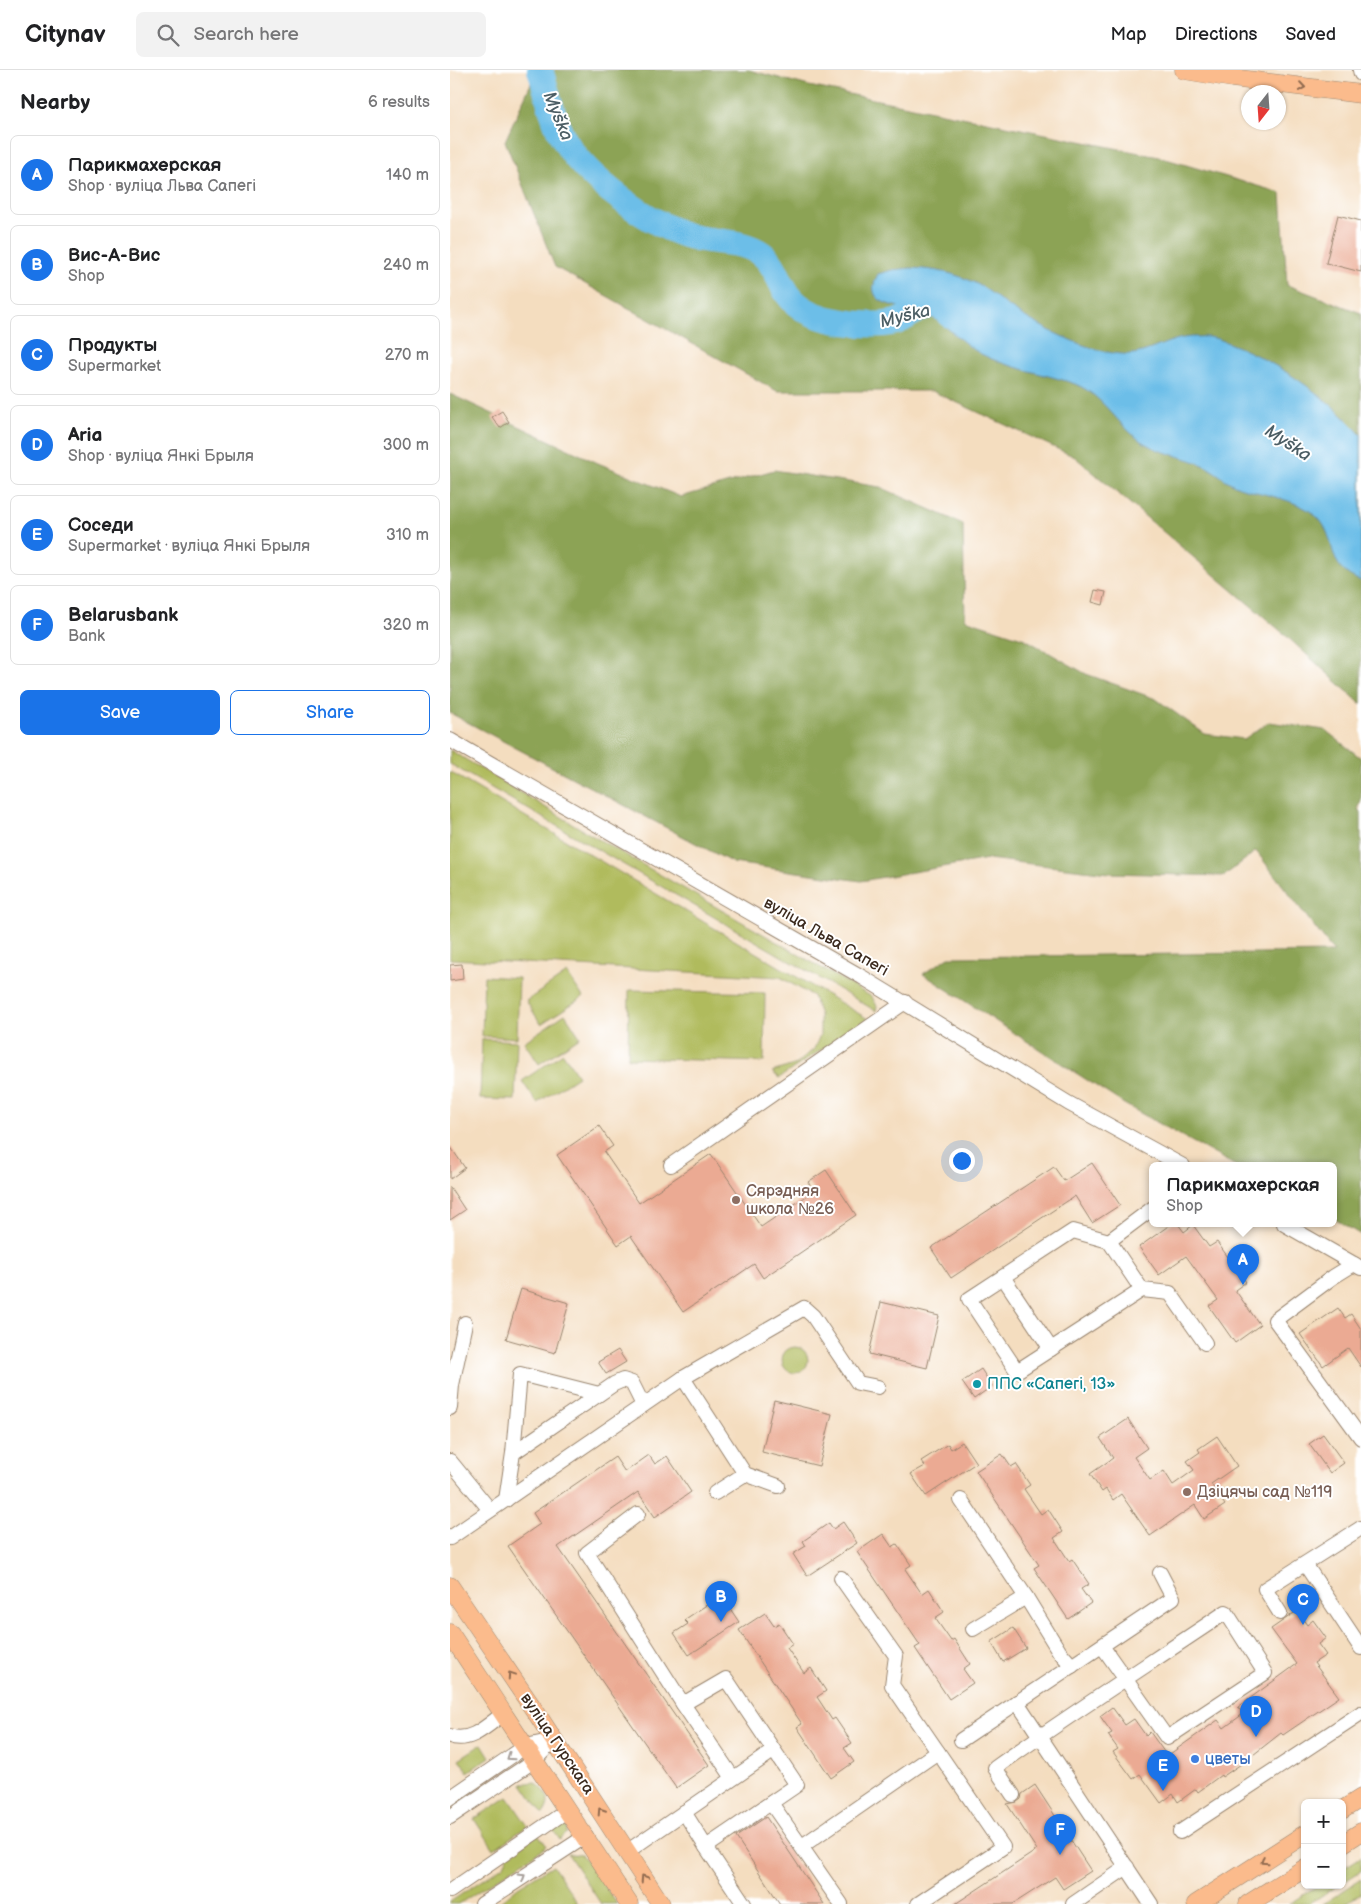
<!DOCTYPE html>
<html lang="en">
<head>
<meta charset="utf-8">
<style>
	body { margin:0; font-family:"Balsamiq Sans",sans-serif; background:#f2f2f2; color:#202124 }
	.controls { position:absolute; right:15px; bottom:15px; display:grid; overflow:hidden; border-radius:8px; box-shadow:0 1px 4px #0004 }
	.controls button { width:45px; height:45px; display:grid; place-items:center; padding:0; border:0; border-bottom:1px solid #e0e0e0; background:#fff; color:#202124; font:25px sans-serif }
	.compass { position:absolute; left:791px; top:15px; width:45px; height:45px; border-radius:50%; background:#fff; box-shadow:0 1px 4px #0004; rotate:197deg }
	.you { position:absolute; left:511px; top:1090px; width:18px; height:18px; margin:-12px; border:4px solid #fff; border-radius:50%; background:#1a73e8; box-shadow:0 0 0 8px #1a73e833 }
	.badge { display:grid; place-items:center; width:32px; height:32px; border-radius:50%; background:#1a73e8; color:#fff; font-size:16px; font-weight:700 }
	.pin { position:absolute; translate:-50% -41px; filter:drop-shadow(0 1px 2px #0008) }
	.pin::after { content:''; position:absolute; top:26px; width:18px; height:15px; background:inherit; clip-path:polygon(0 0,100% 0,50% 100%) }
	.popup { position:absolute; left:699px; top:1092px; width:188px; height:65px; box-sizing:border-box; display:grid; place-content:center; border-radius:8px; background:#fff; filter:drop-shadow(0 1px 4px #0005); font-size:16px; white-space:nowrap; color:#757577 }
	.popup b { font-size:19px; color:#202124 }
	.popup::after { content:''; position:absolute; left:50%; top:100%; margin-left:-10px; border:10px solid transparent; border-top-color:#fff }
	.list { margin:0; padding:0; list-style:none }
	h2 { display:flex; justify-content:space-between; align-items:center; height:65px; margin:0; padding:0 20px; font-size:21px }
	h2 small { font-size:16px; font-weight:400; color:#757577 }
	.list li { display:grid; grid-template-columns:32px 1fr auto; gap:15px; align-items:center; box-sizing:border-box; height:80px; margin:0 10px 10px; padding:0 10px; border:1px solid #e0e0e0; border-radius:8px }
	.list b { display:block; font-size:19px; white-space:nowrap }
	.list p { margin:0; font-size:16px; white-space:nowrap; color:#757577 }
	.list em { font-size:16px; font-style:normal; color:#757577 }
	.actions { display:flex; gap:10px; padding:15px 20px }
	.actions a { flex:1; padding:11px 0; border:1px solid #1a73e8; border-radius:8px; text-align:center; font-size:18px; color:#1a73e8 }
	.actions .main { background:#1a73e8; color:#fff }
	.icon { flex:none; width:28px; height:28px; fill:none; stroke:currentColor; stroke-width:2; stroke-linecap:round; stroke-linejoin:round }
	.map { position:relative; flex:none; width:911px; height:1834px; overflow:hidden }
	header { display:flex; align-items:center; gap:30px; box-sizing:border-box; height:70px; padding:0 25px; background:#fff; border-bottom:1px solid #e0e0e0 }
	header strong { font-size:24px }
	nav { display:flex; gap:28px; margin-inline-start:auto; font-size:18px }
	.search { width:350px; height:45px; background:#f2f2f2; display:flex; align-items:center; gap:12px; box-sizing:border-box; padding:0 18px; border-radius:8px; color:#757577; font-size:19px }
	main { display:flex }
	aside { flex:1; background:#fff }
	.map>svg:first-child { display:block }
	.green { fill:#b0bb5d; stroke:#76723e }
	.forest { fill:#8ca354; stroke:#646639 }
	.water { fill:#6cbee8; stroke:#547483 }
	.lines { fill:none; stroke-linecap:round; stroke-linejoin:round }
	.river { stroke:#6cbee8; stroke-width:26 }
	.building { fill:#ebaa93 }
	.minor-casing { stroke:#98846e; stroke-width:16 }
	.major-casing { stroke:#98846e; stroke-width:19 }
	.minor { stroke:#fff; stroke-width:14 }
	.major { stroke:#fbbb8c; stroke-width:18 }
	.oneway { stroke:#916b50 }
	.oneway2 { stroke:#a79f9a }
	.education-dot { fill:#8d6e63; stroke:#fff; stroke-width:2 }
	.culture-dot { fill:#0f9aa8; stroke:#fff; stroke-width:2 }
	.shop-dot { fill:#3f7fe0; stroke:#fff; stroke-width:2 }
	.labels { text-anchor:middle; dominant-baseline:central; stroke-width:4; stroke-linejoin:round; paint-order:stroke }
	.street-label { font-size:16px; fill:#3b2a1e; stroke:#fff }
	.education-label { font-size:16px; fill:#785e54; stroke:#fff; text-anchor:start }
	.culture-label { font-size:16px; fill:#0d838f; stroke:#fff; text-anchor:start }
	.shop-label { font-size:16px; fill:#366cbe; stroke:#fff; text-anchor:start }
	.water-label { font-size:18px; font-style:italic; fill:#4c5e65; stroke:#fff }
</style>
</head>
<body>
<header>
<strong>Citynav</strong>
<div class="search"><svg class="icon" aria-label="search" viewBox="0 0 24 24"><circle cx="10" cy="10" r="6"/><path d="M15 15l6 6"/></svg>Search here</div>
<nav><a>Map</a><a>Directions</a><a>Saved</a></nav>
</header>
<main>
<aside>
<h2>Nearby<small>6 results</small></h2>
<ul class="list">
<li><span class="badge">A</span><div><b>Парикмахерская</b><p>Shop · вуліца Льва Сапегі</p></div><em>140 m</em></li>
<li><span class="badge">B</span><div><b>Вис-А-Вис</b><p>Shop</p></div><em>240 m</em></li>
<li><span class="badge">C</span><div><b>Продукты</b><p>Supermarket</p></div><em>270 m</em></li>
<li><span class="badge">D</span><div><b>Aria</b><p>Shop · вуліца Янкі Брыля</p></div><em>300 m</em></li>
<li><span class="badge">E</span><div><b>Соседи</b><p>Supermarket · вуліца Янкі Брыля</p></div><em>310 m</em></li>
<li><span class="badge">F</span><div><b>Belarusbank</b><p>Bank</p></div><em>320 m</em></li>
</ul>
<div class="actions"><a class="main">Save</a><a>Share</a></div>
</aside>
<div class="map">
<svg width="911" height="1834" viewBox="0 0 911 1834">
	<rect width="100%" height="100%" fill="#fff"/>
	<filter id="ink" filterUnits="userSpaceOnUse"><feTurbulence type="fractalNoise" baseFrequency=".02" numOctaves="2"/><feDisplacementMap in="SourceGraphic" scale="10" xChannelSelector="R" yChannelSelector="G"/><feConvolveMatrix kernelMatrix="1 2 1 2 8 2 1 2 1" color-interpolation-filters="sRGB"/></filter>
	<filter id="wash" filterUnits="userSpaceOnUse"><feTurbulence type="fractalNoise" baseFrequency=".0096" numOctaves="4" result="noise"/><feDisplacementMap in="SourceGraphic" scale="20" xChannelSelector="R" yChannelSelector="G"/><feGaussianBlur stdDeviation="1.12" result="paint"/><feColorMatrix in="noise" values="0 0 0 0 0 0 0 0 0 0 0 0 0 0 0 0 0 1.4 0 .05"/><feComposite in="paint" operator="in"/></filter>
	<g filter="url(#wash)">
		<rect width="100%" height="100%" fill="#f4ddbf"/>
		<g class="green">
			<polygon points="0,680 143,766 422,927 427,936 426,941 0,694"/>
			<polygon points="0,702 418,949 329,1008 322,1002 347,994 364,979 370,965 370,945 363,926 330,907 0,889"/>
			<polygon points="117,903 133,927 91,954 76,931"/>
			<polygon points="34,906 69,908 67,968 32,966"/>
			<polygon points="179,920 315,923 314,992 178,988"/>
			<polygon points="115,944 130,967 89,994 74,972"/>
			<polygon points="32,969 67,971 65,1030 30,1029"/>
			<polygon points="113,983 128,1006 87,1033 72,1011"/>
			<circle cx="345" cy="1290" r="13"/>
			<polygon points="32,1674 40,1687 18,1702 9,1689"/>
			<path d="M 84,1712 C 97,1720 103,1731 93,1744 L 72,1714 Z"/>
			<polygon points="58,1727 78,1756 44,1779 24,1749"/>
			<polygon points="112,1752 117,1756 117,1763 110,1770 101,1757"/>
			<polygon points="88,1764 97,1776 9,1834 0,1834 0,1832 54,1795 59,1784"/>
			<polygon points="118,1784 131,1785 139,1792 167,1834 151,1834"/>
			<polygon points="911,1787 911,1801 892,1813 892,1799"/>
			<polygon points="103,1795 128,1834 48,1834 68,1817"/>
			<polygon points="911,1809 911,1823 895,1834 873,1834"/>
			<polygon points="868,1815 888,1815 859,1834 839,1834"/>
		</g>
		<g class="forest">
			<polygon points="87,0 299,0 359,16 709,87 831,123 837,215 911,243 911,634 833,563 625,387 482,321 327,321 105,197 55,71"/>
			<polygon points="0,324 148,393 231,427 324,400 430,417 513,454 515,549 575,569 636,604 706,629 755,664 794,669 819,652 875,660 911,688 911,730 908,740 911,742 911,1165 883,1148 883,1096 786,1096 674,1034 473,904 499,887 884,882 806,781 774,806 659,803 538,789 411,811 283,793 0,643"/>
		</g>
		<path class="water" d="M 461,198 C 483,199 507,203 527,214 C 539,220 549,230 561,238 C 585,254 614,269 642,278 C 655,282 669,285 683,284 C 703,281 720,268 741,267 C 748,267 757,266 764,268 C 770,269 776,272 781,274 C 827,292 879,327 911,365 L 911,511 C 873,497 889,467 866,446 C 848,429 812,425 789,417 C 776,412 766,401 753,395 C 736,387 717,385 700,376 C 670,362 656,326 625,314 C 594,303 560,299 531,284 C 511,273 497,254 476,244 C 456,235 409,239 428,204 L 442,200 Z"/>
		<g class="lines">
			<path class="river" d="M 90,0 C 98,23 102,49 115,71 C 135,108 202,156 242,167 C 265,173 293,170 312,184 C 324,193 327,206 334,218 C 344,237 363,246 383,250 C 403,254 427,257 446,252 C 459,248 471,234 484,235 C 491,236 495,240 500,245"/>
		</g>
		<g id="blocks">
			<g class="building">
				<polygon points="888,145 911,151 911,202 876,193"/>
				<polygon points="52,341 59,352 50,358 42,347"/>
				<polygon points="645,520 656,522 653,535 642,532"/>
				<polygon points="12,894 13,909 0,911 0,895"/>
				<polygon points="149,1056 163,1076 154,1082 189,1133 261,1084 311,1157 364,1121 358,1112 376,1100 406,1145 313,1208 304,1194 233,1242 181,1166 168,1175 107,1085"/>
				<polygon points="0,1076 15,1098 0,1109"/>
				<polygon points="642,1093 670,1135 642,1153 625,1126 501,1208 481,1178 604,1097 614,1111"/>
				<polygon points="0,1117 15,1140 0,1150"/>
				<polygon points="721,1154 728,1154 734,1162 743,1155 759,1177 767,1172 796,1212 785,1220 810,1255 785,1273 759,1236 768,1230 736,1186 709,1205 689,1177"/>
				<polygon points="71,1219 119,1233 105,1283 56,1269"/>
				<polygon points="431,1232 489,1246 477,1298 419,1284"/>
				<polygon points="888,1238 895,1248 901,1244 911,1259 911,1297 898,1278 873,1296 850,1264"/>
				<polygon points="168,1280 176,1292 156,1304 148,1292"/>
				<polygon points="531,1299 542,1316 524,1329 512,1312"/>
				<polygon points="324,1330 382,1344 369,1396 312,1382"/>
				<polygon points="678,1349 697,1378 684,1387 700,1410 714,1401 723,1415 744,1400 737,1391 750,1382 748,1379 767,1366 787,1396 761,1414 775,1435 754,1449 745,1435 700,1466 671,1424 663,1430 656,1419 652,1422 640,1404 663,1388 650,1368"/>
				<polygon points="873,1364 894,1393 880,1403 859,1374"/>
				<polygon points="512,1372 526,1393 476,1426 461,1404 475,1396 471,1391 498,1374 501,1379"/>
				<polygon points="552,1384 561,1397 566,1394 580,1415 574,1419 591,1444 598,1439 613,1462 604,1468 619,1491 622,1489 639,1514 631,1519 641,1533 618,1549 584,1498 589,1495 526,1401"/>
				<polygon points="199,1385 205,1394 217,1386 241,1422 205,1447 188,1422 108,1477 259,1695 226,1718 58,1476 90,1454 83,1443 165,1387 175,1402"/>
				<polygon points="393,1452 407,1473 357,1506 343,1484 356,1476 353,1471 379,1453 383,1459"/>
				<polygon points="433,1464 442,1477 447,1474 461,1495 455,1499 472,1524 479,1519 494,1542 485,1548 501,1571 504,1569 520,1594 513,1599 523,1613 499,1629 465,1578 470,1575 407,1482"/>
				<polygon points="275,1531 289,1552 239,1585 224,1563 238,1554 234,1550 261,1532 264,1538"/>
				<polygon points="847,1541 857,1555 863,1550 876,1568 868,1574 876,1585 864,1593 889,1627 833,1665 831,1663 794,1692 772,1707 771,1705 748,1722 746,1719 728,1732 723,1724 711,1733 690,1704 683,1709 663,1682 668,1679 658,1665 662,1663 650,1646 662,1637 675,1655 684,1649 696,1666 700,1662 717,1686 768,1650 774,1658 793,1644 788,1637 847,1594 821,1559"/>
				<polygon points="315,1543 324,1556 329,1553 343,1574 337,1578 354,1603 361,1598 376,1621 367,1627 382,1650 385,1648 402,1673 394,1678 404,1692 381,1708 347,1657 352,1654 289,1560"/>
				<polygon points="563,1558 576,1578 553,1592 541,1572"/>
				<polygon points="585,1715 641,1801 613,1819 605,1807 563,1834 505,1834 587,1780 557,1734 567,1732 571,1729 572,1724"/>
				<polygon points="316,1747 374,1834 330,1834 286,1767"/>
			</g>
		</g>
	</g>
	<g filter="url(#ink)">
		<use href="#blocks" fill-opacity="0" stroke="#98846e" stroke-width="1"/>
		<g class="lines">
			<defs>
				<g id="minor">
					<polyline points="910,0 911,4"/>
					<polyline points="0,670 412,907 618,1033 733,1096"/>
					<polyline points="221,1095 455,932"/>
					<polyline points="834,1154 911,1198"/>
					<polyline points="659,1171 703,1138"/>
					<polyline points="904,1194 883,1207 825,1250 911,1368"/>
					<polyline points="553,1207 601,1279"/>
					<polyline points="692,1220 567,1301 519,1229 623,1161 659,1171 692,1220 720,1223 755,1273"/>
					<polyline points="233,1308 354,1238 363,1246 408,1313 428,1317"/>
					<polyline points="0,1338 2,1315 15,1253"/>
					<polyline points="63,1383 70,1304 149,1324"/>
					<polyline points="0,1391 40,1440"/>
					<polyline points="265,1423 295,1404"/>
					<polyline points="56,1430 63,1383 66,1381 164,1314 173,1310 182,1313 193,1335"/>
					<polyline points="511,1430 576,1527 609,1581 622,1596"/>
					<polyline points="188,1444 137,1483 233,1634 283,1708"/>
					<polyline points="0,1468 233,1308 295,1404 328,1416"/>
					<polyline points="855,1494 911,1578"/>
					<polyline points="391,1508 446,1586 442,1615 488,1682"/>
					<polyline points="830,1543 815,1519 911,1458"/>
					<polyline points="523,1559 576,1527"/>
					<polyline points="567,1632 701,1834"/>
					<polyline points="233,1634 276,1609 347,1715 256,1777 234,1742"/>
					<path d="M 0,1666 C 20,1674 39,1654 54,1643"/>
					<polyline points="511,1670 723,1528 710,1503"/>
					<path d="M 563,1725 L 545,1698 C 620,1644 699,1594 776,1542 L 815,1603 L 717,1668 L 652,1576"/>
					<polyline points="0,1728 76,1676 104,1670"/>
					<polyline points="321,1733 391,1834"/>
					<polyline points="0,1747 85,1690 104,1670"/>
					<polyline points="730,1762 911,1643"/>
					<polyline points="352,1776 488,1682 553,1777 468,1834"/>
					<polyline points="256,1777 294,1834"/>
					<polyline points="178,1781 323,1681"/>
					<polyline points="0,1821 118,1740"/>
					<polyline points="32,1834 136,1766"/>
					<polyline points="623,1834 677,1797"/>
				</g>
				<g id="major">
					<polyline points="734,0 782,8 911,24"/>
					<polyline points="0,1516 87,1644 211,1834"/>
					<polyline points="0,1563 179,1834"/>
					<polyline points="892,1740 911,1728"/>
					<polyline points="892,1774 911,1762"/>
					<polyline points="746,1834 855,1764"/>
					<polyline points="798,1834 855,1798"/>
				</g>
			</defs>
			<use href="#minor" class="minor-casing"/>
			<use href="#major" class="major-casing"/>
			<use href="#minor" class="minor"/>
			<use href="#major" class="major"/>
		</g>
		<defs><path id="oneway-chevron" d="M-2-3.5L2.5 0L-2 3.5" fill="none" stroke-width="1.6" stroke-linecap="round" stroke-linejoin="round" transform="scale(1.25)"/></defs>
		<g class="oneway">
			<use href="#oneway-chevron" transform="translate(852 17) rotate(8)"/>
			<use href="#oneway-chevron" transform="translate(61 1605) rotate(-124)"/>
			<use href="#oneway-chevron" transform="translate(151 1741) rotate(-123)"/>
			<use href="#oneway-chevron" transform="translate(814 1791) rotate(147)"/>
			<use href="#oneway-chevron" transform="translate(194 1808) rotate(-123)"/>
		</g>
		<g class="oneway2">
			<use href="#oneway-chevron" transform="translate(60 1687) rotate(145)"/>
			<use href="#oneway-chevron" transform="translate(72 1807) rotate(-32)"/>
		</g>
	</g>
	<g class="education-dot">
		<circle cx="286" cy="1130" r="5"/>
		<circle cx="737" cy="1422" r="5"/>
	</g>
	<circle class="culture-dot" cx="527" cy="1314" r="5"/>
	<circle class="shop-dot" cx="745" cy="1689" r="5"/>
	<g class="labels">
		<g class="street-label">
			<text transform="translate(376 867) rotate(30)">вуліца Льва Сапегі</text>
			<text transform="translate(107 1674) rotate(56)">вуліца Гурскага</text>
		</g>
		<g class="education-label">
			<text x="296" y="1121">Сярэдняя<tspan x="296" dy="18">школа №26</tspan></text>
			<text x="747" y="1422">Дзіцячы сад №119</text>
		</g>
		<g class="culture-label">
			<text x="537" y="1314">ППС «Сапегі, 13»</text>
		</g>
		<g class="shop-label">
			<text x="755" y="1689">цветы</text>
		</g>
		<g class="water-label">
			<text transform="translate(108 46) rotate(68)">Муška</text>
			<text transform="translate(455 246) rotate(-14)">Муška</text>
			<text transform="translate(838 373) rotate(33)">Муška</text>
		</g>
	</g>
</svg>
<div class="controls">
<button>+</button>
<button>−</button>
</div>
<svg class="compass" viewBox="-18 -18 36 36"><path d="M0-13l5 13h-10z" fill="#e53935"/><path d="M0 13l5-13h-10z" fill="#757577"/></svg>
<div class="you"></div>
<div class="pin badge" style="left:793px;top:1215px">A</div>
<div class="popup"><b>Парикмахерская</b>Shop</div>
<div class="pin badge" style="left:271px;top:1552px">B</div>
<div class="pin badge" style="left:853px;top:1555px">C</div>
<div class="pin badge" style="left:806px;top:1667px">D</div>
<div class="pin badge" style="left:713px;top:1721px">E</div>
<div class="pin badge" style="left:610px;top:1785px">F</div>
</div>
</main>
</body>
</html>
